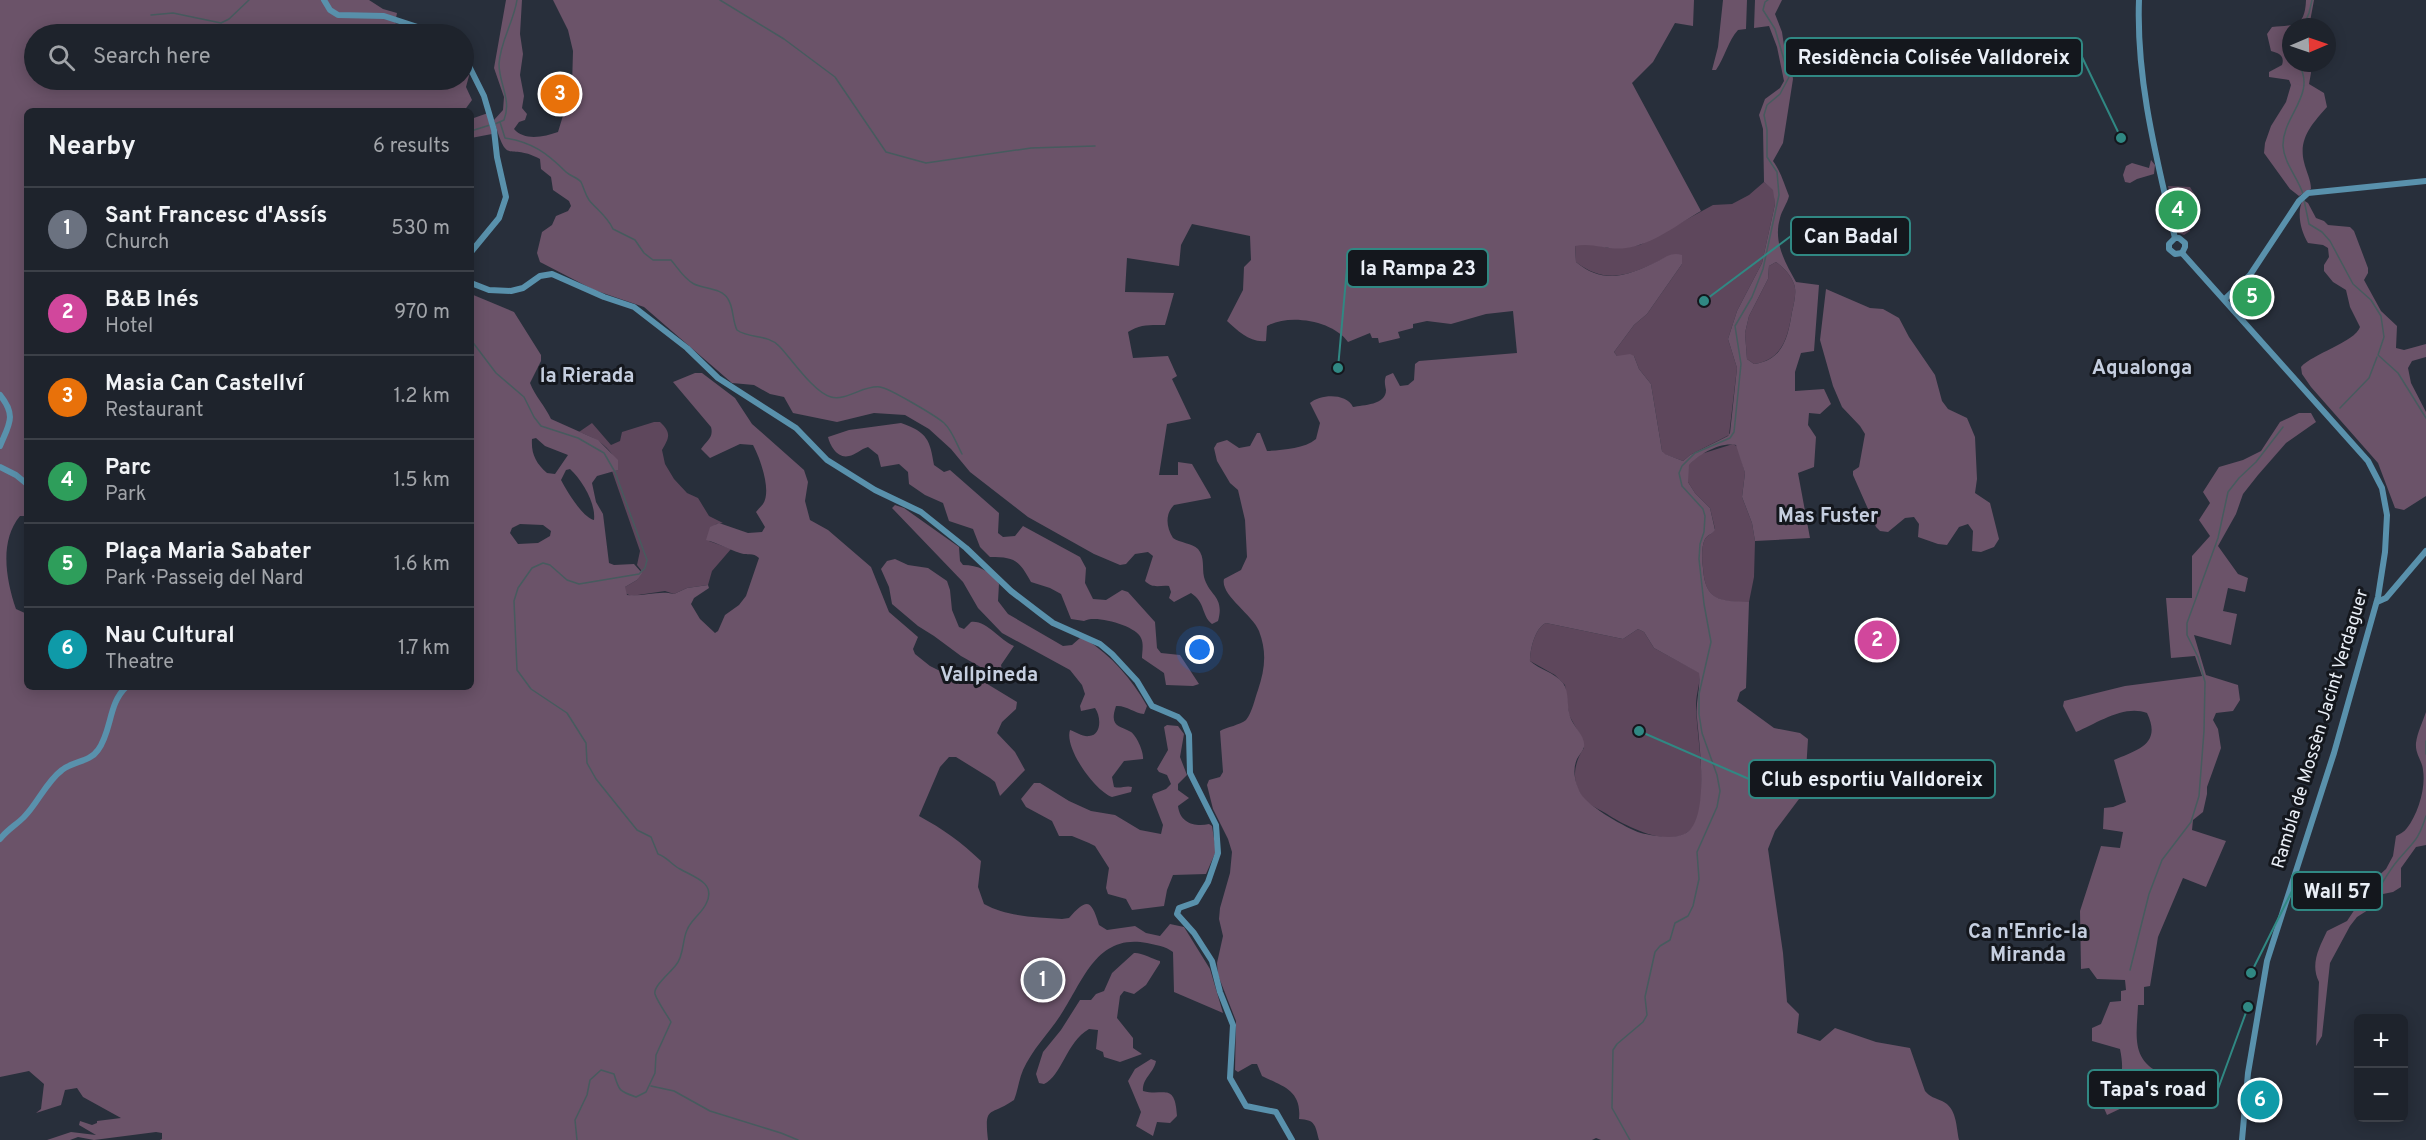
<!DOCTYPE html>
<html lang="en">
<head>
<meta charset="utf-8">
<style>
	body { margin:0; font-family:Overpass,sans-serif; background:#2b2f38; color:#f1f3f6 }
	.controls { position:absolute; right:18px; bottom:18px; display:grid; overflow:hidden; border-radius:9px; box-shadow:0 3px 15px #0003 }
	.controls button { width:54px; height:54px; display:grid; place-items:center; padding:0; border:0; border-bottom:2px solid #3c4048; background:#1e232c; color:#f1f3f6; font:30px sans-serif }
	.compass { position:absolute; left:2282px; top:18px; width:54px; height:54px; border-radius:50%; background:#1e232c; box-shadow:0 3px 15px #0003; rotate:88deg }
	.you { position:absolute; left:1200px; top:650px; width:21px; height:21px; margin:-15px; border:4px solid #fff; border-radius:50%; background:#1a73e8; box-shadow:0 0 0 9px #1a73e833 }
	.badge { display:grid; place-items:center; width:39px; height:39px; border-radius:50%; background:#d93025; color:#fff; font-size:20px; font-weight:700 }
	.pin { position:absolute; translate:-50% -50%; border:3px solid #fff; box-shadow:0 2px 6px #0006 }
	.list { margin:0; padding:0; list-style:none }
	h2 { display:flex; justify-content:space-between; align-items:center; height:78px; margin:0; padding:0 24px; font-size:26px }
	h2 small { font-size:20px; font-weight:400; color:#a1a4a9 }
	.list li { display:grid; grid-template-columns:39px 1fr auto; gap:18px; align-items:center; box-sizing:border-box; height:84px; padding:0 24px; border-top:2px solid #3c4048 }
	.list b { display:block; font-size:22px; white-space:nowrap }
	.list p { margin:0; font-size:20px; white-space:nowrap; color:#a1a4a9 }
	.list em { font-size:20px; font-style:normal; color:#a1a4a9 }
	.icon { flex:none; width:33px; height:33px; fill:none; stroke:currentColor; stroke-width:2; stroke-linecap:round; stroke-linejoin:round }
	.map { position:relative; flex:none; width:2426px; height:1140px; overflow:hidden }
	.search { position:absolute; background:#1e232c; box-shadow:0 3px 15px #0003; left:24px; top:24px; width:450px; height:66px; display:flex; align-items:center; gap:15px; box-sizing:border-box; padding:0 21px; border-radius:33px; color:#a1a4a9; font-size:22px }
	.panel { position:absolute; background:#1e232c; box-shadow:0 3px 15px #0003; left:24px; top:108px; width:450px; height:582px; border-radius:9px }
	.map>svg:first-child { display:block }
	.green { fill:#5e475c }
	.forest { fill:#6b5369; fill-rule:evenodd }
	.lines { fill:none; stroke-linecap:round; stroke-linejoin:round }
	.stream { stroke:#465b5e; stroke-width:1.5 }
	.secondary { stroke:#5991ac; stroke-width:6 }
	.labels { text-anchor:middle; dominant-baseline:central; stroke-width:6; stroke-linejoin:round; paint-order:stroke }
	.street-label { font-size:18px; fill:#eaeff7; stroke:#14171d }
	.neighbourhood-label { font-size:20px; font-weight:bold; fill:#c5cedf; stroke:#14171d }
	.leader { fill:none; stroke:#308883; stroke-width:2 }
	.callout-dot { fill:#308883; stroke:#14171d; stroke-width:2 }
	.callout { fill:#14171d; stroke:#308883; stroke-width:2 }
	.callout-label { font-size:20px; text-anchor:middle; font-weight:bold; fill:#eaeff7 }
</style>
</head>
<body>
<div class="map">
<svg width="2426" height="1140" viewBox="0 0 2426 1140">
	<rect width="100%" height="100%" fill="#282f3b"/>
	<g class="green">
		<path d="M 1764,182 L 1774,190 L 1775,204 L 1762,263 L 1737,311 L 1728,339 L 1737,368 L 1729,435 L 1690,455 L 1683,461 L 1664,454 L 1662,451 L 1651,384 L 1639,369 L 1634,356 L 1617,356 L 1614,352 L 1634,325 L 1647,314 L 1682,264 L 1669,256 C 1636,272 1609,288 1576,262 L 1575,245 L 1591,243 L 1608,248 L 1640,245 L 1713,205 L 1732,204 L 1749,195 Z"/>
		<polygon points="2168,186 2190,187 2196,197 2186,198 2183,202 2184,208 2181,212 2192,224 2188,228 2190,231 2184,235 2179,233"/>
		<path d="M 1776,262 C 1783,267 1791,275 1794,284 C 1797,292 1794,303 1792,312 C 1788,336 1783,360 1754,364 L 1747,359 L 1745,333 L 1749,316 L 1768,279 L 1769,266 Z"/>
		<polygon points="2257,274 2268,300 2245,321 2236,305 2236,295"/>
		<path d="M 654,422 L 660,422 C 672,433 669,438 662,450 L 665,464 L 674,479 L 687,493 L 698,498 L 709,516 L 723,523 L 716,524 L 709,541 L 731,549 L 712,571 L 708,585 L 687,588 L 674,594 L 665,591 L 631,596 L 625,593 L 625,587 L 637,580 L 641,570 L 637,565 L 640,551 L 612,471 L 618,470 C 614,448 598,439 579,432 L 592,423 L 611,445 L 620,441 L 622,432 Z"/>
		<path d="M 1733,444 L 1738,447 L 1745,473 L 1742,497 L 1752,523 L 1755,541 L 1754,577 L 1749,602 C 1720,602 1705,601 1703,568 C 1702,560 1701,547 1705,539 C 1708,534 1712,535 1715,529 L 1710,508 L 1695,493 L 1688,482 L 1688,465 L 1701,454 Z"/>
		<path d="M 1546,623 L 1623,639 L 1638,629 L 1644,632 L 1654,648 L 1700,673 C 1700,684 1696,694 1696,705 C 1696,734 1711,804 1692,828 C 1673,851 1625,826 1607,814 C 1601,810 1593,807 1587,802 C 1571,787 1572,765 1584,748 L 1580,735 L 1569,715 L 1565,685 L 1555,675 L 1530,661 C 1530,649 1535,628 1546,623 Z"/>
	</g>
	<g class="forest">
		<path d="M 0,0 L 369,0 L 383,9 L 397,13 L 395,23 L 433,34 L 34,34 L 34,80 L 464,80 L 464,63 L 470,72 L 466,87 L 472,100 L 464,111 L 27,111 L 27,516 L 20,516 C 0,540 5,577 16,609 L 27,614 L 27,687 L 471,687 L 471,294 L 514,312 L 541,355 L 541,361 L 530,383 C 535,396 545,406 551,419 L 598,440 L 618,460 L 618,470 L 597,476 L 592,483 L 596,502 L 603,514 L 609,563 L 614,565 L 634,564 L 642,573 L 637,580 L 625,587 L 627,595 C 644,597 658,590 674,594 L 687,588 L 708,585 L 709,588 L 694,598 L 691,604 L 700,619 L 715,633 L 718,631 L 725,615 L 739,605 L 746,596 L 759,558 C 753,552 747,556 740,553 C 728,549 718,543 706,540 L 710,527 L 719,523 L 748,533 L 762,532 L 765,527 L 756,512 C 758,509 761,507 763,504 C 772,491 760,458 753,445 L 740,444 L 710,458 L 701,449 C 706,441 714,438 711,427 L 673,382 L 695,373 L 702,373 L 735,398 L 752,424 L 804,470 L 808,482 L 805,501 L 810,520 L 828,530 L 871,567 L 889,612 L 918,637 L 913,649 L 915,654 L 930,666 L 942,672 L 948,671 L 984,682 L 1017,702 L 1016,709 L 1002,722 L 997,733 L 1015,752 L 1025,770 L 1000,796 L 995,782 L 990,778 L 956,757 L 949,757 L 940,767 L 919,816 C 943,829 961,842 981,861 L 978,887 L 984,904 C 1008,917 1036,917 1062,919 L 1069,918 C 1087,898 1091,899 1099,925 L 1107,930 L 1135,926 L 1146,933 L 1160,936 L 1170,924 L 1184,927 L 1210,969 L 1223,1013 L 1174,992 L 1173,952 C 1165,946 1156,945 1147,943 C 1096,933 1083,982 1060,1016 C 1048,1034 1032,1050 1023,1070 C 1019,1079 1018,1090 1014,1100 C 990,1117 984,1104 988,1140 L 160,1140 L 162,1139 L 162,1133 L 156,1132 L 94,1140 L 78,1137 L 70,1140 L 47,1140 L 71,1132 L 96,1135 L 79,1125 L 80,1121 L 92,1125 L 97,1123 L 97,1121 L 121,1118 L 83,1097 L 77,1088 L 65,1090 L 61,1105 L 36,1113 L 41,1109 L 44,1084 L 29,1071 L 0,1077 ZM 536,438 L 545,446 L 568,455 L 555,474 L 547,473 C 536,463 531,454 532,439 ZM 570,469 C 582,480 596,503 594,520 C 582,517 567,491 561,480 L 566,470 ZM 520,524 L 543,525 L 551,531 L 550,536 L 538,543 L 518,544 L 510,533 L 512,528 Z"/>
		<path d="M 506,0 L 522,0 L 520,34 L 523,54 L 520,75 L 524,96 L 522,108 L 527,114 L 525,120 L 519,122 L 514,129 C 524,141 544,137 558,132 L 572,86 L 573,51 L 568,30 L 553,0 L 1694,0 L 1693,26 L 1675,23 L 1653,62 L 1632,83 L 1701,211 C 1678,224 1652,245 1626,248 C 1608,251 1593,242 1575,246 L 1576,262 C 1605,286 1629,275 1660,260 C 1667,256 1673,252 1682,255 L 1682,264 L 1647,314 L 1634,325 L 1614,352 L 1617,356 L 1630,354 L 1634,356 L 1639,369 L 1651,384 L 1662,451 L 1665,454 L 1683,461 L 1690,455 L 1728,436 L 1730,433 L 1737,368 L 1728,339 L 1737,311 L 1762,263 L 1775,204 L 1773,190 L 1764,182 L 1763,129 L 1759,115 L 1765,99 L 1780,88 L 1784,81 L 1777,47 L 1769,26 L 1754,28 L 1755,0 L 1782,0 L 1775,14 L 1782,32 L 1786,59 L 1791,66 L 1793,79 L 1783,143 L 1773,161 C 1781,172 1784,184 1789,196 C 1787,204 1782,210 1780,218 C 1773,242 1785,262 1796,282 L 1819,285 L 1814,351 L 1801,353 L 1795,372 L 1795,391 L 1824,389 L 1831,404 L 1820,414 L 1809,413 L 1808,425 L 1816,437 L 1814,467 L 1798,473 L 1810,538 L 1755,541 L 1752,523 L 1742,497 L 1745,473 L 1736,445 C 1719,442 1700,454 1689,465 L 1688,482 L 1695,493 L 1710,508 L 1715,530 C 1712,535 1708,534 1705,539 C 1701,547 1702,560 1703,568 C 1705,601 1720,601 1749,602 L 1746,688 L 1740,692 L 1737,701 L 1774,728 L 1800,733 L 1808,739 L 1805,787 L 1802,795 L 1775,831 L 1768,849 L 1783,953 L 1787,1002 L 1799,1014 L 1797,1033 L 1820,1041 L 1835,1028 L 1876,1042 L 1910,1048 L 1925,1091 C 1930,1097 1935,1098 1942,1101 C 1957,1108 1956,1126 1959,1140 L 1601,1140 L 1596,1138 L 1592,1140 L 1319,1140 C 1315,1124 1315,1120 1299,1119 C 1302,1090 1282,1086 1262,1076 L 1257,1064 L 1252,1064 L 1238,1072 L 1235,1070 L 1236,1021 L 1218,975 L 1217,963 L 1223,936 L 1219,919 L 1220,908 L 1230,873 L 1232,852 L 1228,839 L 1213,809 L 1207,785 L 1209,780 L 1220,777 L 1223,772 L 1220,731 C 1227,727 1240,725 1246,720 C 1252,713 1255,698 1258,690 C 1265,669 1267,652 1259,631 C 1252,614 1220,595 1224,579 L 1241,570 L 1247,557 L 1245,520 L 1238,490 L 1230,483 L 1217,461 L 1214,448 L 1217,443 L 1227,440 L 1239,448 L 1250,446 L 1257,433 L 1260,433 L 1267,451 C 1282,450 1304,449 1316,439 L 1320,423 L 1310,403 C 1321,394 1346,393 1353,407 C 1363,405 1386,405 1386,390 C 1385,384 1384,381 1386,376 L 1393,373 L 1400,386 L 1408,385 L 1414,380 L 1415,364 L 1419,361 L 1517,353 L 1513,311 L 1486,314 L 1451,324 L 1427,321 L 1413,324 L 1413,328 L 1398,332 L 1400,338 L 1379,343 L 1378,338 L 1372,338 L 1370,333 L 1348,342 C 1334,321 1289,313 1267,326 L 1266,341 C 1250,343 1238,331 1227,321 L 1243,290 L 1244,267 L 1251,260 L 1250,236 L 1192,224 L 1181,245 L 1179,266 L 1127,258 L 1125,292 L 1174,293 L 1165,325 C 1151,325 1140,324 1128,332 L 1133,358 L 1168,356 L 1177,376 L 1172,379 L 1191,419 L 1167,424 L 1159,475 L 1178,475 L 1178,462 L 1192,464 L 1210,495 L 1211,498 L 1174,505 C 1165,514 1166,527 1173,538 C 1180,543 1192,543 1198,549 C 1205,557 1202,568 1204,577 C 1209,596 1225,596 1218,621 L 1212,624 C 1201,615 1206,603 1191,593 L 1174,602 L 1169,598 L 1171,592 L 1169,586 C 1159,585 1153,589 1145,581 L 1153,556 L 1148,552 L 1135,554 L 1126,564 L 1120,565 L 1094,554 L 1028,517 L 970,472 L 951,449 L 929,429 L 905,415 L 874,413 L 837,422 L 793,413 L 784,397 L 770,394 L 754,385 L 732,383 L 644,307 L 594,290 L 540,262 L 537,253 L 542,232 L 552,225 L 556,216 L 568,211 L 571,206 L 569,201 L 553,190 L 551,177 L 541,169 L 540,159 C 507,141 508,169 494,120 L 503,110 L 504,97 L 494,68 ZM 1776,262 C 1783,267 1791,275 1794,284 C 1797,292 1794,303 1792,312 C 1788,336 1784,360 1754,364 L 1747,359 L 1745,333 L 1749,316 L 1768,279 L 1769,266 ZM 1546,623 L 1623,639 L 1638,629 L 1644,632 L 1654,648 L 1699,673 C 1701,688 1695,703 1697,718 C 1699,742 1710,819 1686,833 C 1675,840 1653,836 1641,833 C 1626,828 1589,807 1581,794 C 1575,783 1572,770 1577,759 C 1579,755 1583,751 1584,747 C 1586,737 1574,727 1571,719 C 1566,708 1570,692 1563,683 C 1554,672 1540,670 1530,661 C 1530,649 1535,628 1546,623 Z"/>
		<path d="M 1723,0 L 1747,0 L 1746,29 L 1738,30 C 1728,41 1725,57 1716,70 L 1712,70 L 1718,47 Z"/>
		<path d="M 2306,0 L 2314,0 L 2309,27 L 2291,27 L 2291,63 L 2310,63 L 2311,73 L 2309,84 L 2324,93 L 2327,107 C 2313,123 2298,138 2304,162 C 2306,171 2311,180 2311,189 L 2299,196 L 2290,189 L 2264,153 L 2265,143 L 2271,126 L 2286,102 L 2291,85 L 2289,80 L 2269,77 L 2269,72 L 2282,65 C 2285,56 2279,53 2271,51 L 2267,34 L 2272,27 C 2295,25 2305,27 2306,0 Z"/>
		<polygon points="488,113 492,134 471,138 471,119"/>
		<polygon points="2151,160 2155,165 2154,174 2137,179 2130,183 2125,182 2123,175 2126,166 2132,163 2149,168"/>
		<path d="M 2303,200 L 2308,203 L 2316,218 L 2324,221 L 2328,225 L 2350,227 L 2354,231 L 2368,268 L 2368,273 L 2364,280 L 2381,311 L 2397,326 L 2396,348 L 2404,350 L 2426,344 L 2426,357 L 2412,361 L 2408,368 L 2411,383 L 2426,412 L 2426,496 L 2404,510 L 2395,508 L 2378,463 L 2311,387 L 2302,374 L 2301,367 C 2312,354 2355,342 2360,327 L 2350,307 L 2346,290 L 2333,282 L 2324,271 L 2324,265 L 2329,257 L 2328,248 L 2323,245 L 2308,243 C 2301,232 2296,212 2303,200 Z"/>
		<polygon points="1826,289 1870,308 1883,309 1899,318 1909,337 1935,375 1942,401 1948,409 1967,418 1975,437 1977,479 1975,493 1990,503 1999,539 1994,547 1981,552 1972,551 1973,531 1968,524 1959,527 1947,545 1938,544 1918,537 1919,524 1914,517 1905,518 1888,532 1880,531 1876,527 1853,475 1853,471 1859,467 1865,434 1860,426 1842,407 1833,386 1820,340"/>
		<path d="M 2299,413 L 2311,413 L 2316,422 L 2286,443 L 2258,475 L 2243,494 L 2236,514 L 2218,546 L 2238,574 L 2248,578 L 2245,592 L 2228,588 L 2223,611 L 2237,614 L 2231,645 L 2194,635 L 2206,675 L 2238,685 L 2240,700 L 2233,711 L 2216,713 L 2213,720 L 2218,729 L 2221,748 L 2207,787 L 2207,794 L 2203,812 L 2193,820 L 2192,830 L 2226,841 L 2206,887 L 2183,878 L 2158,937 L 2150,986 L 2144,987 L 2144,1005 L 2138,1005 C 2137,1033 2130,1060 2161,1073 L 2154,1100 L 2128,1093 L 2126,1106 L 2107,1115 L 2100,1099 C 2122,1086 2125,1074 2120,1049 L 2092,1041 L 2092,1028 L 2101,1024 L 2110,1002 L 2121,1001 L 2121,991 L 2126,990 L 2125,980 L 2097,979 L 2089,968 L 2081,969 L 2080,911 L 2101,846 L 2120,848 L 2123,832 L 2103,829 L 2104,808 L 2113,807 L 2126,802 L 2114,760 C 2138,750 2162,744 2147,713 C 2125,704 2097,723 2076,732 L 2063,706 L 2064,701 L 2125,686 L 2202,676 L 2195,656 L 2171,658 L 2166,598 L 2192,598 L 2192,556 L 2210,536 L 2199,520 L 2210,503 L 2203,492 L 2219,467 L 2243,460 L 2261,451 L 2280,422 Z"/>
		<path d="M 901,423 C 928,432 930,441 934,465 L 944,472 L 950,470 L 999,513 L 998,533 L 1003,537 L 1015,536 L 1023,526 L 1080,557 L 1086,568 L 1085,583 L 1093,599 L 1106,600 L 1122,590 L 1128,592 L 1155,622 L 1157,648 L 1161,653 L 1180,655 L 1199,684 L 1193,686 L 1166,685 L 1164,673 L 1142,658 C 1142,652 1144,644 1141,638 C 1137,626 1095,614 1084,621 L 1071,619 L 1061,594 L 1050,588 L 1031,582 C 1019,560 1015,557 990,557 L 980,547 L 973,529 L 949,521 L 943,503 L 925,495 L 909,484 L 908,472 L 899,464 L 881,467 L 878,455 L 868,447 C 861,449 855,455 849,456 C 838,459 830,446 828,437 L 849,430 Z"/>
		<path d="M 895,505 L 904,508 L 959,547 L 960,561 L 963,565 C 978,565 991,571 999,584 L 998,601 L 1008,614 L 1063,646 L 1072,645 L 1080,638 L 1085,639 C 1111,655 1132,679 1147,706 L 1144,714 C 1134,713 1126,705 1116,706 C 1109,727 1119,725 1131,732 C 1137,736 1144,753 1143,759 L 1124,761 L 1112,777 L 1114,787 C 1121,789 1126,785 1132,787 L 1131,792 L 1112,797 C 1095,791 1064,748 1070,730 C 1076,732 1083,737 1089,736 C 1102,735 1101,716 1095,708 L 1081,711 L 1080,706 L 1085,694 L 1082,685 L 1070,670 L 1002,633 L 978,608 L 963,582 L 892,508 Z"/>
		<path d="M 895,559 L 908,565 L 928,568 L 947,581 L 950,590 L 952,610 L 959,627 L 964,629 L 971,622 C 987,620 999,640 1014,646 L 1001,665 L 1004,678 L 1000,678 L 961,656 L 934,636 L 918,626 L 892,604 L 889,587 L 881,569 L 887,561 Z"/>
		<path d="M 2426,712 L 2426,845 L 2416,847 L 2401,868 L 2401,887 L 2393,892 L 2378,895 L 2368,910 L 2357,917 L 2350,926 L 2330,963 L 2322,1036 L 2316,1046 L 2319,982 C 2310,964 2319,948 2327,931 L 2347,921 L 2375,879 L 2386,869 L 2393,856 L 2396,836 C 2400,834 2404,832 2407,828 C 2418,814 2426,788 2423,770 C 2422,760 2415,754 2416,743 C 2417,733 2423,721 2426,712 Z"/>
		<path d="M 1167,725 L 1178,726 L 1184,734 L 1180,757 L 1187,775 L 1178,784 L 1178,790 L 1189,798 L 1178,806 C 1180,824 1196,827 1209,824 L 1212,826 L 1216,851 L 1206,874 L 1173,875 L 1167,890 L 1164,906 L 1132,910 L 1126,899 L 1108,894 L 1106,888 L 1109,868 L 1095,846 L 1089,843 L 1072,836 L 1059,836 L 1052,821 L 1026,807 L 1021,799 L 1034,783 L 1040,783 L 1069,801 L 1091,811 L 1115,815 L 1140,830 L 1161,834 L 1163,825 L 1152,797 L 1153,794 L 1166,789 L 1171,784 L 1167,775 L 1159,772 L 1157,769 L 1168,750 L 1164,727 Z"/>
		<path d="M 1134,953 C 1140,952 1153,959 1160,961 L 1160,963 L 1146,985 L 1134,994 L 1124,991 L 1120,996 L 1117,1018 L 1133,1038 L 1133,1048 L 1142,1054 L 1120,1062 L 1104,1057 L 1103,1052 L 1096,1049 L 1098,1030 L 1089,1029 C 1066,1042 1062,1076 1044,1084 L 1039,1083 L 1036,1074 L 1043,1052 L 1061,1030 L 1080,1000 L 1091,1000 L 1096,994 L 1104,991 L 1112,973 Z"/>
		<path d="M 1151,1059 L 1156,1061 C 1154,1073 1142,1078 1143,1091 C 1163,1097 1175,1081 1177,1116 L 1170,1123 L 1157,1122 L 1153,1136 L 1136,1126 L 1141,1112 L 1128,1081 L 1135,1069 Z"/>
	</g>
	<g class="lines">
		<g class="stream">
			<polyline points="720,0 784,39 835,77 886,152 926,163 1031,148 1095,146"/>
			<polyline points="151,15 173,13 221,23 229,19 249,0"/>
			<polyline points="2303,27 2309,13 2312,0"/>
			<path d="M 2298,63 C 2318,94 2282,116 2283,146 C 2284,163 2298,178 2303,194"/>
			<path d="M 500,122 L 505,138 C 532,142 547,153 566,172 C 570,176 577,177 581,182 C 584,188 585,194 589,200 C 597,210 607,216 613,229 L 635,240 L 644,253 L 653,260 L 671,260 C 678,268 684,279 694,284 C 704,289 722,288 728,299 C 734,308 732,320 737,330 C 749,339 768,334 779,346 C 791,358 814,393 831,397 C 847,401 863,385 880,387 C 889,388 936,416 944,423 C 952,430 957,445 962,454"/>
			<path d="M 495,124 L 504,120 C 512,100 499,84 499,64 C 500,42 514,21 517,0"/>
			<polyline points="471,131 490,125"/>
			<polyline points="2304,200 2309,224 2322,232 2330,241 2353,284 2371,300 2381,316 2384,337 2378,355 2398,373 2426,418"/>
			<path d="M 471,340 L 496,373 L 524,397 L 534,417 L 541,426 L 578,438 L 604,453 L 615,472 L 647,560 L 645,568 L 639,574 L 579,584 L 567,580 L 550,565 L 543,563 L 532,568 L 518,588 L 514,601 L 517,670 L 531,689 L 567,713 L 586,743 L 587,763 L 596,779 L 637,830 L 651,837 L 658,854 C 667,857 672,865 680,869 C 694,877 717,883 706,904 C 701,914 691,920 687,930 C 682,941 684,956 676,965 C 671,972 653,986 655,994 C 657,1001 667,1015 671,1022 L 656,1055 L 655,1073 L 646,1092 L 636,1097 C 619,1091 619,1091 614,1074 L 601,1070 L 590,1080 L 587,1095 L 575,1120 L 577,1140"/>
			<polyline points="2340,408 2369,378 2377,357"/>
			<polyline points="2426,741 2426,754"/>
			<path d="M 2363,911 C 2377,895 2385,875 2398,860 C 2414,841 2418,841 2426,816"/>
			<polyline points="2130,970 2149,894 2162,860 2191,822 2199,796 2204,731 2205,682 2198,657 2187,635 2187,623 2218,538 2228,492 2239,478 2256,462 2283,427"/>
			<polyline points="651,1086 674,1091 710,1111 781,1133 798,1140"/>
			<polyline points="1630,1140 1612,1108 1613,1050 1617,1044 1643,1022 1647,1015 1645,997 1655,952 1660,946 1670,940 1675,923 1688,916 1693,906 1699,879 1697,852 1717,807 1720,791 1717,775 1702,733 1699,714 1699,694 1711,642 1704,604 1699,559 1700,544 1704,532 1705,516 1703,509 1682,486 1679,473 1682,466 1695,453 1730,438 1734,432 1741,364 1735,326 1752,297 1763,269 1779,195 1777,172 1767,157 1767,130 1764,115 1767,105 1780,94 1789,77 1775,29 1763,10 1765,2 1768,0"/>
		</g>
		<g class="secondary">
			<polyline points="324,0 330,10 338,15 384,16 439,34"/>
			<path d="M 2139,0 C 2136,81 2157,160 2175,238"/>
			<polyline points="464,56 484,96 494,130 497,157 506,197 499,218 471,252"/>
			<polyline points="2175,238 2169,244 2169,249 2175,254 2182,253"/>
			<polyline points="2175,238 2179,238 2185,243 2185,247 2182,253"/>
			<polyline points="2182,253 2368,461 2382,488 2387,515 2385,552 2378,597 2334,753 2267,961 2248,1073 2242,1140"/>
			<polyline points="471,283 489,290 511,291 523,288 540,276 552,274 604,297 634,307 687,348 718,378 796,428 827,460 875,490 921,512 966,548 1011,591 1041,614 1053,623 1100,644 1112,654 1137,681 1152,706 1178,717 1184,723 1189,735 1190,773 1216,825 1218,853 1208,882 1196,902 1179,908 1177,914 1194,933 1212,961 1220,992 1233,1025 1230,1078 1246,1106 1276,1112 1292,1140"/>
			<polyline points="2225,299 2250,275 2299,201 2308,193 2426,181"/>
			<path d="M 0,395 C 17,416 9,424 0,446"/>
			<polyline points="0,467 16,475 27,484"/>
			<polyline points="2377,602 2386,598 2426,551"/>
			<path d="M 0,839 C 7,830 16,825 24,817 C 38,803 46,782 62,770 C 73,761 90,762 98,750 C 112,731 108,704 126,687"/>
		</g>
	</g>
	<g class="labels">
		<g class="street-label">
			<text transform="translate(2321 729) rotate(-73)">Rambla de Mossèn Jacint Verdaguer</text>
		</g>
		<g class="neighbourhood-label">
			<text x="2142" y="369">Aqualonga</text>
			<text x="587" y="377">la Rierada</text>
			<text x="1828" y="517">Mas Fuster</text>
			<text x="989" y="676">Vallpineda</text>
			<text x="2028" y="933">Ca n'Enric-la<tspan x="2028" dy="23">Miranda</tspan></text>
		</g>
	</g>
	<path class="leader" d="M2121 138L2082 57M1704 301L1791 236M1338 368L1347 268M1639 731L1749 779M2251 973L2292 891M2248 1007L2218 1089"/>
	<g class="callout-dot">
		<circle cx="2121" cy="138" r="6"/>
		<circle cx="1704" cy="301" r="6"/>
		<circle cx="1338" cy="368" r="6"/>
		<circle cx="1639" cy="731" r="6"/>
		<circle cx="2251" cy="973" r="6"/>
		<circle cx="2248" cy="1007" r="6"/>
	</g>
	<g class="callout">
		<rect x="1785" y="38" width="297" height="38" rx="6"/>
		<rect x="1791" y="217" width="119" height="38" rx="6"/>
		<rect x="1347" y="249" width="141" height="38" rx="6"/>
		<rect x="1749" y="760" width="246" height="38" rx="6"/>
		<rect x="2292" y="872" width="90" height="38" rx="6"/>
		<rect x="2088" y="1070" width="130" height="38" rx="6"/>
	</g>
	<g class="callout-label">
		<text x="1934" y="64">Residència Colisée Valldoreix</text>
		<text x="1851" y="243">Can Badal</text>
		<text x="1418" y="275">la Rampa 23</text>
		<text x="1872" y="786">Club esportiu Valldoreix</text>
		<text x="2337" y="898">Wall 57</text>
		<text x="2153" y="1096">Tapa's road</text>
	</g>
</svg>
<div class="controls">
<button>+</button>
<button>−</button>
</div>
<svg class="compass" viewBox="-18 -18 36 36"><path d="M0-13l5 13h-10z" fill="#e53935"/><path d="M0 13l5-13h-10z" fill="#a1a4a9"/></svg>
<div class="you"></div>
<div class="pin badge" style="left:1043px;top:980px;background:#6b7280">1</div>
<div class="pin badge" style="left:1877px;top:640px;background:#d1479c">2</div>
<div class="pin badge" style="left:560px;top:94px;background:#e8710a">3</div>
<div class="pin badge" style="left:2178px;top:210px;background:#2e9e5b">4</div>
<div class="pin badge" style="left:2252px;top:297px;background:#2e9e5b">5</div>
<div class="pin badge" style="left:2260px;top:1100px;background:#0f9aa8">6</div>
<div class="search"><svg class="icon" aria-label="search" viewBox="0 0 24 24"><circle cx="10" cy="10" r="6"/><path d="M15 15l6 6"/></svg>Search here</div>
<section class="panel">
<h2>Nearby<small>6 results</small></h2>
<ul class="list">
<li><span class="badge" style="background:#6b7280">1</span><div><b>Sant Francesc d'Assís</b><p>Church</p></div><em>530 m</em></li>
<li><span class="badge" style="background:#d1479c">2</span><div><b>B&amp;B Inés</b><p>Hotel</p></div><em>970 m</em></li>
<li><span class="badge" style="background:#e8710a">3</span><div><b>Masia Can Castellví</b><p>Restaurant</p></div><em>1.2 km</em></li>
<li><span class="badge" style="background:#2e9e5b">4</span><div><b>Parc</b><p>Park</p></div><em>1.5 km</em></li>
<li><span class="badge" style="background:#2e9e5b">5</span><div><b>Plaça Maria Sabater</b><p>Park · Passeig del Nard</p></div><em>1.6 km</em></li>
<li><span class="badge" style="background:#0f9aa8">6</span><div><b>Nau Cultural</b><p>Theatre</p></div><em>1.7 km</em></li>
</ul>
</section>
</div>
</body>
</html>
